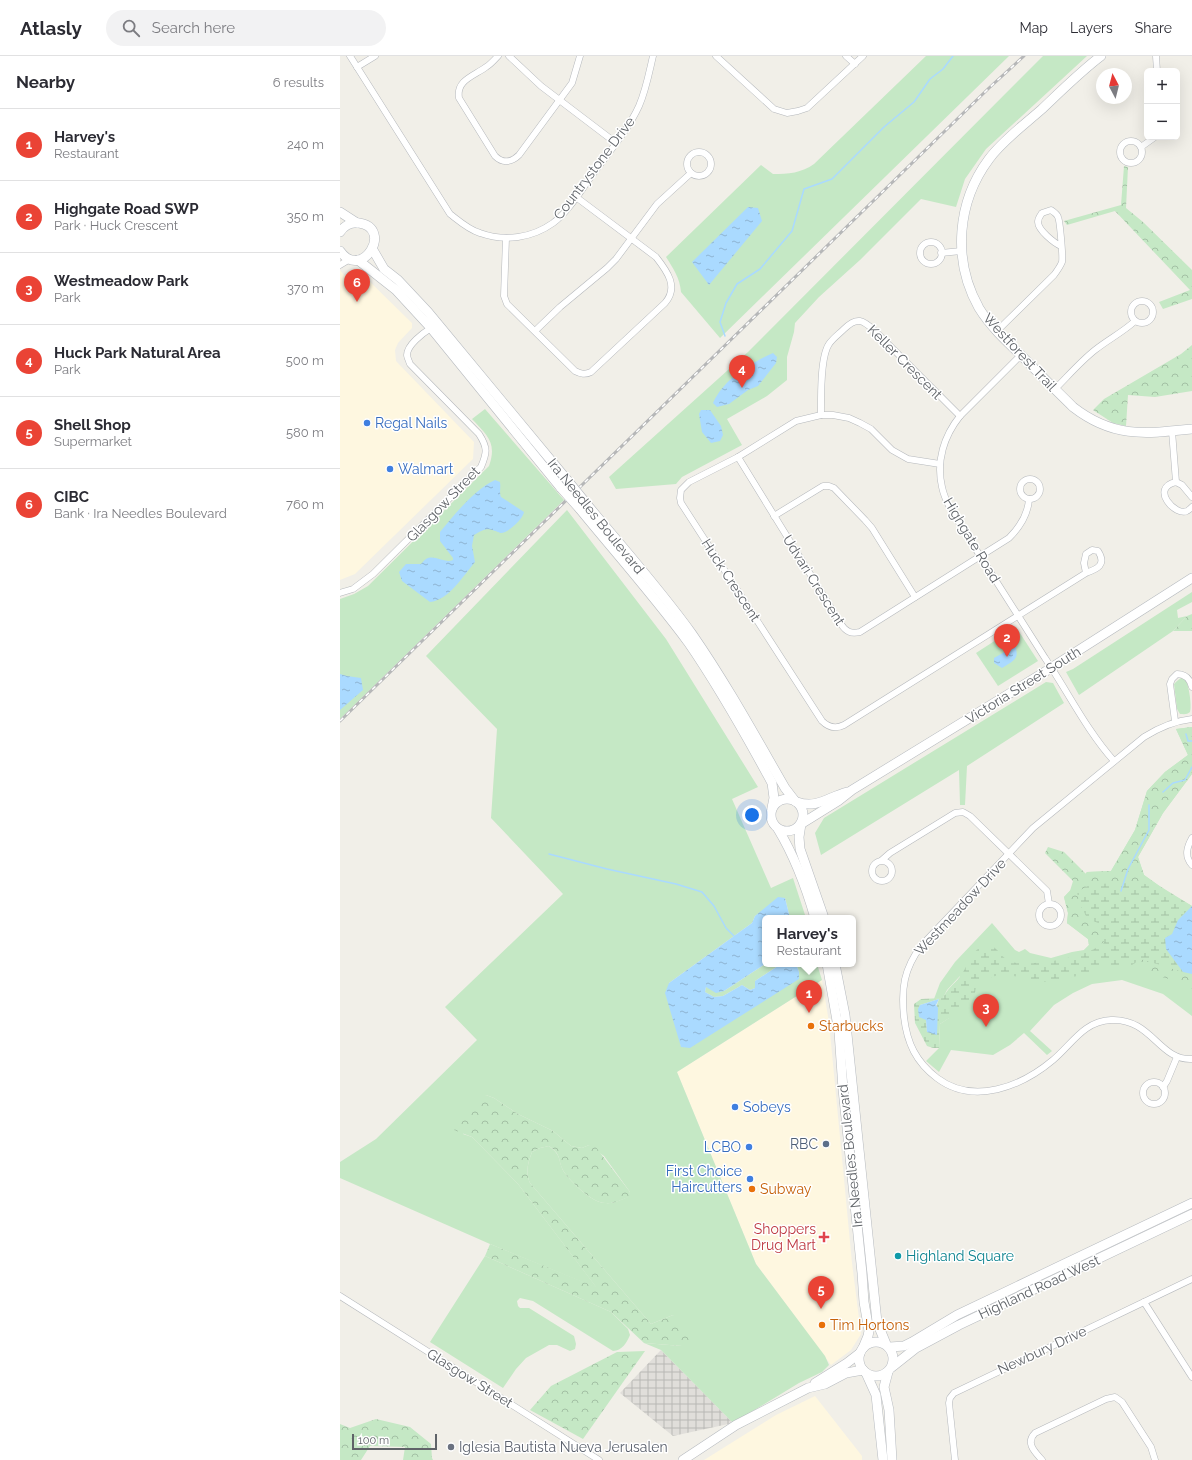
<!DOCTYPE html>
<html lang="en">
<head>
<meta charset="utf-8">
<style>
	body { margin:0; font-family:Raleway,sans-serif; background:#f2f2f3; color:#2b2b33 }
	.controls { position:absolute; right:12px; top:12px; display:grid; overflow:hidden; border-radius:6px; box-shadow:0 4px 16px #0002 }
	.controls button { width:36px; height:36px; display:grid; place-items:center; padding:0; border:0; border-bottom:1px solid #e1e1e2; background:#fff; color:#2b2b33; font:20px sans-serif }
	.compass { position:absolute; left:756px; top:12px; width:36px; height:36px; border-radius:50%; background:#fff; box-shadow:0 4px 16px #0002; rotate:353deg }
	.scale { position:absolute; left:12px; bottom:10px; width:85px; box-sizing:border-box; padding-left:4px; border:2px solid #5f6368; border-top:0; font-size:11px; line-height:14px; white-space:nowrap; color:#5f6368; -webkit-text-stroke:3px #fff; paint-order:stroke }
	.you { position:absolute; left:412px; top:759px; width:14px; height:14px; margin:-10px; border:3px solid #fff; border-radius:50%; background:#1a73e8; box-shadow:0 0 0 6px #1a73e833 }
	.badge { display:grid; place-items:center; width:26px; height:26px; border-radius:50%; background:#ea4335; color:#fff; font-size:13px; font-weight:700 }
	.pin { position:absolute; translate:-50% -33px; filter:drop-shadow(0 1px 2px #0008) }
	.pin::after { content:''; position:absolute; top:21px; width:14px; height:12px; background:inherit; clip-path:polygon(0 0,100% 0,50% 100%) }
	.popup { position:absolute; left:422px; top:859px; width:94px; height:52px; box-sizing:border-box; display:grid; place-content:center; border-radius:6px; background:#fff; filter:drop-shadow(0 1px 3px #0005); font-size:13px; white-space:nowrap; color:#7c7c81 }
	.popup b { font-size:15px; color:#2b2b33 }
	.popup::after { content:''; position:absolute; left:50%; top:100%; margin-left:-8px; border:8px solid transparent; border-top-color:#fff }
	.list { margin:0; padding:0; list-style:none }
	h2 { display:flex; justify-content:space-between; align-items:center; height:52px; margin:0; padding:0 16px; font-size:17px }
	h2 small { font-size:13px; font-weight:400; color:#7c7c81 }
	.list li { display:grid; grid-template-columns:26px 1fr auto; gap:12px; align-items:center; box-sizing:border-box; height:72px; padding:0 16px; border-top:1px solid #e1e1e2 }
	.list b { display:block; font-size:15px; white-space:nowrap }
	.list p { margin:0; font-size:13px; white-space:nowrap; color:#7c7c81 }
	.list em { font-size:13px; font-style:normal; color:#7c7c81 }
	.icon { flex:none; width:22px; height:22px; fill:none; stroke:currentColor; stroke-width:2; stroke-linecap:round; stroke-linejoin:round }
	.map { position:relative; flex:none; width:852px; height:1404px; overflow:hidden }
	header { display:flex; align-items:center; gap:24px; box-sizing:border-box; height:56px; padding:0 20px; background:#fff; border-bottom:1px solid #e1e1e2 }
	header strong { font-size:19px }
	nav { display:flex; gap:22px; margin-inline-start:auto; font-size:14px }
	.search { width:280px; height:36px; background:#f2f2f3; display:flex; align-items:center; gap:10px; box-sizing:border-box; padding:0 14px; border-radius:22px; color:#7c7c81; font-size:15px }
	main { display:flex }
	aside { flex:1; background:#fff }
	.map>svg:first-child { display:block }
	.commercial { fill:#fef7e0 }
	.industrial { fill:url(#industrial-grid) }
	.green { fill:#c5e8c5 }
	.forest { fill:url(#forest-crowns) }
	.wetland { fill:url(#wetland-marsh); fill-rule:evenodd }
	.water { fill:url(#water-ripples) }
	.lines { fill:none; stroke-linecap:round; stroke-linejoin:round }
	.stream { stroke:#aadaff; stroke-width:1.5 }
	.street-casing { stroke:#b5b8bc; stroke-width:7 }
	.secondary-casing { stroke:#b6babf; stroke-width:10 }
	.street { stroke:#fff; stroke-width:6 }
	.secondary { stroke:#fff; stroke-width:9 }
	.rail-casing { stroke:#b6b7b8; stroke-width:3 }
	.rail { stroke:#fff; stroke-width:1.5; stroke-dasharray:4.5; stroke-linecap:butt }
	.secondary-bridge-casing { stroke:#b6babf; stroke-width:10; stroke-linecap:butt }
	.secondary-bridge { stroke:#fff; stroke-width:9 }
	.shop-dot { fill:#3f7fe0; stroke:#fff; stroke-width:1.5 }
	.food-dot { fill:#e8710a; stroke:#fff; stroke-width:1.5 }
	.service-dot { fill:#5c6f8a; stroke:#fff; stroke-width:1.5 }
	.health-dot { fill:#e0444e; stroke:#fff; stroke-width:1.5 }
	.culture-dot { fill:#0f9aa8; stroke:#fff; stroke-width:1.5 }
	.worship-dot { fill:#6b7280; stroke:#fff; stroke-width:1.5 }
	.labels { text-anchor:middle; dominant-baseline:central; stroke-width:3; stroke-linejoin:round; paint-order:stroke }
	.street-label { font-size:14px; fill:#5f6368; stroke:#fff }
	.shop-label { font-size:14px; fill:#366cbe; stroke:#fff; text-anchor:start }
	.food-label { font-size:14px; fill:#c56008; stroke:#fff; text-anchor:start }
	.service-label { font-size:14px; fill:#4e5e75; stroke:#fff; text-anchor:end }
	.health-label { font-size:14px; fill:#be3a42; stroke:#fff; text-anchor:end }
	.culture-label { font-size:14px; fill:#0d838f; stroke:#fff; text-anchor:start }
	.worship-label { font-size:14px; fill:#5b616d; stroke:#fff; text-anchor:start }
</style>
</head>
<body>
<header>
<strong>Atlasly</strong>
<div class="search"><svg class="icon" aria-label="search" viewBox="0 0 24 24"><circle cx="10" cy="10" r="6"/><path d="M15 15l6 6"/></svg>Search here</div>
<nav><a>Map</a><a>Layers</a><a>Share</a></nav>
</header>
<main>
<aside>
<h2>Nearby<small>6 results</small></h2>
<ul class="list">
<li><span class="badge">1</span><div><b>Harvey's</b><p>Restaurant</p></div><em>240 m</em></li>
<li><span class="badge">2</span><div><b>Highgate Road SWP</b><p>Park · Huck Crescent</p></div><em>350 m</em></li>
<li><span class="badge">3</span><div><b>Westmeadow Park</b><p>Park</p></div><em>370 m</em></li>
<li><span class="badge">4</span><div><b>Huck Park Natural Area</b><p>Park</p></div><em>500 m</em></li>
<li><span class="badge">5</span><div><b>Shell Shop</b><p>Supermarket</p></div><em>580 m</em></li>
<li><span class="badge">6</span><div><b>CIBC</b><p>Bank · Ira Needles Boulevard</p></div><em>760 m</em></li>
</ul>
</aside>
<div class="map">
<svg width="852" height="1404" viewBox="0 0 852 1404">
	<defs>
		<pattern id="industrial-grid" width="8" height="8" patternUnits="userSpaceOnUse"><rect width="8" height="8" fill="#e0deda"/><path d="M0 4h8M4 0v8" fill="none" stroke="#b9b8b5"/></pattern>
		<pattern id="forest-crowns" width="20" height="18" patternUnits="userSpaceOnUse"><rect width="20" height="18" fill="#c5e8c5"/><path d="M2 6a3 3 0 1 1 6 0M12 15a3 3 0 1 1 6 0" fill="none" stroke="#a3c0a4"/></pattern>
		<pattern id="wetland-marsh" width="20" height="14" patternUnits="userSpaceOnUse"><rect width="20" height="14" fill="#c5e8c5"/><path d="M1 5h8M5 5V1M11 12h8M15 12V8" fill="none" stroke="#a3c0a4"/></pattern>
		<pattern id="water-ripples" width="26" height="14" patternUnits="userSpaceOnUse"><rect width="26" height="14" fill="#aadaff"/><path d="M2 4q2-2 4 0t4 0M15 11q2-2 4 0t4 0" fill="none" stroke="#8eb4d2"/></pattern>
	</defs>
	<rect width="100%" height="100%" fill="#f1efe8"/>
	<g class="commercial">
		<polygon points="0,214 4,219 24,220 72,267 72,272 58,287 55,294 56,305 134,386 133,403 15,518 0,524"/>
		<polygon points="482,924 489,966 512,1207 521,1278 511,1294 491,1309 416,1208 337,1016"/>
		<polygon points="475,1340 522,1400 522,1404 364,1404 436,1359"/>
	</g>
	<polygon class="industrial" points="321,1294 393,1367 333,1380 280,1337"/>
	<g class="green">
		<path d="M 586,0 L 669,0 L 380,282 L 341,236 C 340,222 333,212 326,201 L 421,109 L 433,118 C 448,118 462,117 474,108 Z"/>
		<polygon points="703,0 747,0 646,93 625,123 616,151 581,143 520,204 479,241 455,267 454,276 447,301 447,324 427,340 387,363 402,389 342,421 336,428 276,433 269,421 408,296"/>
		<path d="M 145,353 L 224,444 L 0,663 L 0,543 L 14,538 L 28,530 L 149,410 C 157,387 148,380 132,363 Z"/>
		<path d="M 227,454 L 326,583 L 418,731 L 392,743 L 431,832 L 453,822 L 466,862 L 450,862 L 445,842 L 415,860 L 412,867 L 329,927 L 341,990 L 459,916 L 456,908 L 477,908 L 482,924 L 337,1016 L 416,1208 L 485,1300 L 489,1309 L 482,1316 L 459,1327 L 393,1367 L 321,1294 L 304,1287 L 342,1290 L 333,1259 L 311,1268 L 190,1127 C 185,1116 188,1107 192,1096 L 200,1092 L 209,1090 C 223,1101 217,1103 224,1116 C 231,1126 252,1147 265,1147 C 273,1148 281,1144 288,1141 L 290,1136 L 264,1100 L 249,1089 L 242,1092 L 231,1090 L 213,1075 L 178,1058 L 154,1042 L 146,1039 L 123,1078 L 132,1081 L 178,1128 L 257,1232 L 150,1188 L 0,1122 L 0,1106 L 36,1083 L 137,984 L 105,951 L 223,838 L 151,762 L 157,673 L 86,600 Z"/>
		<polygon points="852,536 852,546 837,554 838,562 847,560 833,575 739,639 726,616 733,613"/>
		<polygon points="676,571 698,605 658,630 636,597"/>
		<path d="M 841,622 L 845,623 C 849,628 852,651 850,656 C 847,659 843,658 840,658 L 837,653 L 834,628 L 837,625 Z"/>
		<polygon points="706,626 713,627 724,647 627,710 625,749 620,749 619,714 481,799 475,777 484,762"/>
		<polygon points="852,671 852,718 823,757 798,801 804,819 828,836 852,850 852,960 823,938 782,924 752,928 733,937 714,949 690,975 712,995 707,999 684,977 670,989 653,999 611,994 599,1016 586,1005 599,992 600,968 609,962 620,920 607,934 603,942 594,943 600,927 615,906 652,867 675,894 679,896 685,893 690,897 711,902 732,896 744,894 749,889 748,883 727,867 728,857 724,841 747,816 771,815 795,774 807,735 825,716 848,699 836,673"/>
		<polygon points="425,908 441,908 415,925 415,932 410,934 402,929 383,940 374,941 365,936 366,931 384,935"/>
		<path d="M 145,1200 L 271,1256 L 288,1273 L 290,1279 C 287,1286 282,1295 273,1295 L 193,1245 L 180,1242 L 177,1245 L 178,1250 L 180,1252 L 189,1252 L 234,1280 L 236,1288 L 235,1293 L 230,1295 L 217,1289 L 209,1289 L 186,1302 L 176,1313 L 163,1332 L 90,1286 Z"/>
	</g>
	<g class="forest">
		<polygon points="784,110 788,111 786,152 803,166 852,214 852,243 823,253 819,246 850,234 775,155 727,169 724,165 781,149"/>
		<polygon points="852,289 852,335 815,341 788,339 786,370 773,367 753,354 764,343 841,298"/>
		<polygon points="852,558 852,575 833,575 847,560"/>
		<polygon points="852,671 852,718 823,757 798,801 804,819 818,829 793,827 772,828 747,862 760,868 764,886 747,896 744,894 749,889 748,883 727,867 728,857 724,841 730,835 733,825 705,797 708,791 724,796 746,818 747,816 771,815 795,774 807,735 825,716 848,699 836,673"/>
		<polygon points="801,903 852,918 852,933 845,928 809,917 792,909"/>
		<path d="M 146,1039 L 154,1042 L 178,1058 L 213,1075 L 231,1090 L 242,1092 L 249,1089 L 255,1090 L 290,1136 L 289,1141 C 281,1144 274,1148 265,1147 C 252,1147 231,1126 224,1116 C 217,1104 223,1100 209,1090 L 200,1092 L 192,1096 C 188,1107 185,1116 190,1127 L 311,1268 L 333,1259 L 354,1281 L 342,1290 L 304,1287 L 271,1256 L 145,1200 L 150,1188 L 256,1231 L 178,1128 L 132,1081 L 114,1074 L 112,1066 L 139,1042 Z"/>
		<polygon points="305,1295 243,1383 190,1354 211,1330 277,1296"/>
		<polygon points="36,1363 70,1371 91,1388 92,1402 93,1404 63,1404 65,1391 30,1390 21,1404 0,1404 0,1368 10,1372"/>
	</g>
	<path class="wetland" d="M 793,827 L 818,829 L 852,850 L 838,864 L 826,893 L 843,916 L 801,903 L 792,909 L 761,911 L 743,919 L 715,924 L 696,927 L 679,921 L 667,919 L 655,920 L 637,926 L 633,947 L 600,968 L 599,992 L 593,992 L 587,990 L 575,967 L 574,948 L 581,943 L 603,942 C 607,933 614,928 620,921 C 628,911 629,895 644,890 C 656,886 660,901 669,905 C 686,912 738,902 754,893 C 757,891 761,889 764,887 L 760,868 L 747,862 L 739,846 L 737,836 L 751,828 ZM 599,943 L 587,976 L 586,963 L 580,949 Z"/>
	<g class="water">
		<polygon points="408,151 418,152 422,165 369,229 352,206"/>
		<path d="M 433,297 L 437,301 L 436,307 L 418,330 L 408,334 L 389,348 L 377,351 L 373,347 C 384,323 409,308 433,297 Z"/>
		<polygon points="361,354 370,354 381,370 383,379 380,385 371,387 362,376 359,358"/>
		<path d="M 155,424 L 160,426 C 161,432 159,436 161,441 L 184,456 C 183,463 168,477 161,477 C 160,477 156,475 155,475 C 147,471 142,474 134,479 L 132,490 L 135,506 C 123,520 109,544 90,546 L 62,525 L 59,516 L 66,508 L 81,508 C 83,506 84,504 86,503 C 95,498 104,508 113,504 L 113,502 L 100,485 L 100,476 C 115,458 134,434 155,424 Z"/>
		<path d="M 674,586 C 680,603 676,603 662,612 L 654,607 L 654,602 L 668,594 L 672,587 Z"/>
		<polygon points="0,618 7,620 21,622 23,634 0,654"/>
		<polygon points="438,841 445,842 450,862 425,862 425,908 384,935 376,937 366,931 365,936 374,941 383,940 402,929 410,934 415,932 415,925 441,908 456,908 459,916 459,923 350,992 341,991 325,937 329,927 412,867 415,860"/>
		<polygon points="852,850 852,918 843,916 826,893 825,882 832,878 838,864"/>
		<polygon points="599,943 596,949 598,952 597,979 587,976 586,964 579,961 578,953 580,949"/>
	</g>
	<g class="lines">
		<g class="stream">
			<polyline points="385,280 380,266 386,247 397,228 420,213 452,175 464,133 492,123 544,71 574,46 590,23 603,13 613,0"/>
			<polyline points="846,678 848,685 852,685"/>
			<polyline points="823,736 833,727 845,724 852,711"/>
			<polyline points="209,798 267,813 336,828 362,836 374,850 386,872 394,880"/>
			<polyline points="781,835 788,813 809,774 809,749"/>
		</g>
		<defs>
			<g id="street">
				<path d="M 10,0 L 110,158 C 119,165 129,174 140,177 C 165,186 192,182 213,167 C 229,155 241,134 253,118 C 269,96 288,74 299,50 C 306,34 309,17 313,0"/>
				<path d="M 158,0 C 154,4 151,8 146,11 C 134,20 116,24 119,42 L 155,100 C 163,108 172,106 179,99 L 232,27 L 240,0"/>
				<polyline points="169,0 201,30 276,87"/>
				<polyline points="376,0 434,53 447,57 458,55 467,52 523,0"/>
				<polyline points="506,0 515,8"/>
				<polyline points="816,0 817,15"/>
				<polyline points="17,11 35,0"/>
				<circle cx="791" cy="96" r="11"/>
				<polyline points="801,91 815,81"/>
				<circle cx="359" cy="108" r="12"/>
				<path d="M 166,182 L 164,240 L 167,248 L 235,315 C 241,318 245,319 251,316 L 325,247 C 339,231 327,215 316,201 L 236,141"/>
				<circle cx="591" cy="197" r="11"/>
				<polyline points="601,197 621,195"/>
				<polyline points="0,209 10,203"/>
				<circle cx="802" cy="256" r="11"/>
				<polyline points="195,275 220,251 267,212 276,203 317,148 351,117"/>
				<path d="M 657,275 L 714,219 C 717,215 720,211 722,206 C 723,201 720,165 718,161 C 717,158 714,156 711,154 L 702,157 C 700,160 698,162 698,166 C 698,174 714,187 721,190"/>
				<path d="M 681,299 L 620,360 C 604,380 596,405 602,431 C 606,450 620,467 630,484 C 655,524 680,563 705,602 C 728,636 747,675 774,705"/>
				<path d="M 715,333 C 728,320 741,305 755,294 C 769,283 783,276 795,265"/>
				<path d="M 481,359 C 481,342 480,301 489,288 C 493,282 499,278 504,273 C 517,260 523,264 535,275 L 620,360"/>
				<polyline points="832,375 836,426"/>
				<path d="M 398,401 L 501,568 C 506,576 511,578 520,576 L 669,482 C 680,471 688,459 689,443"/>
				<path d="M 600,408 L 568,403 L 552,394 L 531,373 L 520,367 L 509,362 L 493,359 L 481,359 L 456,365 L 398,401 L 349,426 L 341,434 L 340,442 L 341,447 L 482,665 C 489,672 496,673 504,669 L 746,517 C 757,513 767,509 758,495 L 752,494 L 746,498 L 744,507 L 746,517"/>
				<circle cx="690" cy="433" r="10"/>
				<path d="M 852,441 L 842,429 L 836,426 C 809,432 836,461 847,455 C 848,455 851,452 852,451"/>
				<polyline points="434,460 483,430 489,430 494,432 525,464 532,472 575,541"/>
				<path d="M 0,537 L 13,533 L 33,518 L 141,411 C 147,397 148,392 139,378 L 70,308 C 69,305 67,301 67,299 C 67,289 83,277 91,272"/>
				<path d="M 852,663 C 834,665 820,671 804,681 L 693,772 L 581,890 C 564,913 561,932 564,961 C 567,987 576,1006 597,1022 C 634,1050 682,1030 713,1004 C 732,988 744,965 771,964 C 812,962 819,1005 852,1003"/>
				<path d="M 835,665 L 830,628 L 832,623 L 837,618 C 846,618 850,623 852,631"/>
				<path d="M 852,782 C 847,791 844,800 852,809"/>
				<polyline points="542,804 550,797 615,757 623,756 630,760 707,835 709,848"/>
				<circle cx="542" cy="815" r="10"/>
				<circle cx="710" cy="859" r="11"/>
				<circle cx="814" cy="1037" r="11"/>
				<polyline points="823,1031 827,1025 837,1001"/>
				<polyline points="0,1240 259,1404"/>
				<polyline points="804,1246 852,1321"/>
				<polyline points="615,1404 609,1347 610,1342 614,1337 852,1223"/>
				<path d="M 702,1404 C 695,1396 685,1387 695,1377 L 766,1343 L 775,1341 L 782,1346 L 811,1391 L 815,1404"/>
			</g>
			<g id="secondary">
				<path d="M 761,0 C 740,16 721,35 702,53 C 685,68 662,85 649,103 C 617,146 612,204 639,252 C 650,270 666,285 681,299 C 698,317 716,334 733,351 C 773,382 804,378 852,373"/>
				<polyline points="0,156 17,167"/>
				<path d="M 0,176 C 4,170 11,166 19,167 C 54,172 22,226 0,195"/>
				<polyline points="33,194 44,213 58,224 88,256 228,425"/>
				<polyline points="18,204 56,234 91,272 221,432"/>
				<path d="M 245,446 C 281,490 319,532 352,578 C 386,627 415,680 445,732 L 455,745"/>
				<path d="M 239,452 C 275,496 314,540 348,586 C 379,631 406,679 432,727 L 434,742 L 432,752"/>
				<circle cx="447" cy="759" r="16"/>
				<path d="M 457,746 C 477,753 488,741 507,736"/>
				<polyline points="461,768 498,745 512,734 703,617 852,522"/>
				<polyline points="461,768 459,781 460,793 484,862"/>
				<path d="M 438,773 C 455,801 466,831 475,862"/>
				<polyline points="487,908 499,976 503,1033 522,1217 524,1246 529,1275 528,1280 523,1292"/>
				<polyline points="495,908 505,959 537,1266 546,1288"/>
				<circle cx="536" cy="1303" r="17"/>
				<polyline points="550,1291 564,1290 572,1286 617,1259 852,1147"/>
				<polyline points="552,1311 576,1292 619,1269 852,1158"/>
				<polyline points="548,1316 544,1331 549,1354 552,1404"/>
				<polyline points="526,1317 536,1339 543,1404"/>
				<polyline points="475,1327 507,1307 520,1297"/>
				<polyline points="343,1404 396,1369 468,1332 485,1328 506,1317 523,1314"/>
			</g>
		</defs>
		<use href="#street" class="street-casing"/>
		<use href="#secondary" class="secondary-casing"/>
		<use href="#street" class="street"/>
		<use href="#secondary" class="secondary"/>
		<defs>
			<polyline id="rail" points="0,665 649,32 684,0"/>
		</defs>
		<use href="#rail" class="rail-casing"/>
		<use href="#rail" class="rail"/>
		<defs>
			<g id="secondary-bridge">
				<polyline points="228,425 245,446"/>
				<polyline points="221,432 239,452"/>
			</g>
		</defs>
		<use href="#secondary-bridge" class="secondary-bridge-casing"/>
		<use href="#secondary-bridge" class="secondary-bridge"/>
	</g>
	<g class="shop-dot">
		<circle cx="27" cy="367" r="4"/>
		<circle cx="50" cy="413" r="4"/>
		<circle cx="395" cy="1051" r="4"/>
		<circle cx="409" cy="1091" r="4"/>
		<circle cx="410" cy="1123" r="4"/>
	</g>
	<g class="food-dot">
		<circle cx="471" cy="970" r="4"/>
		<circle cx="412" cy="1133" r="4"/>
		<circle cx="482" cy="1269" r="4"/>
	</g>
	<circle class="service-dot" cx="486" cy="1088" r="4"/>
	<path class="health-dot" d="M482 1175h4v4h4v4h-4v4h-4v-4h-4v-4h4z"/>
	<circle class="culture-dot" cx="558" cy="1200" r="4"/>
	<circle class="worship-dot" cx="111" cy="1391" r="4"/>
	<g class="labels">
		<g class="street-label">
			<text transform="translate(254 112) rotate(-53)">Countrystone Drive</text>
			<text transform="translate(680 296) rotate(47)">Westforest Trail</text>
			<text transform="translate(565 306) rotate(45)">Keller Crescent</text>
			<text transform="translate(103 448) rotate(-46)">Glasgow Street</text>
			<text transform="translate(256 460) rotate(51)">Ira Needles Boulevard</text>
			<text transform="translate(632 484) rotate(59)">Highgate Road</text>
			<text transform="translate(391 524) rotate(57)">Huck Crescent</text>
			<text transform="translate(474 524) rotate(58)">Udvari Crescent</text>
			<text transform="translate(683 629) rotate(-32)">Victoria Street South</text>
			<text transform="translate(620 851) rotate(-47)">Westmeadow Drive</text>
			<text transform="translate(510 1100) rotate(-96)">Ira Needles Boulevard</text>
			<text transform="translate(699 1231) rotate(-25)">Highland Road West</text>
			<text transform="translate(702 1294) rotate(-25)">Newbury Drive</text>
			<text transform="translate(130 1322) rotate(32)">Glasgow Street</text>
		</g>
		<g class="shop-label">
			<text x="35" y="367">Regal Nails</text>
			<text x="58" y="413">Walmart</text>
			<text x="403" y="1051">Sobeys</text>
			<text x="401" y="1091" text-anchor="end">LCBO</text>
			<text x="402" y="1115" text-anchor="end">First Choice<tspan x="402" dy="16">Haircutters</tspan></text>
		</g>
		<g class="food-label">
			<text x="479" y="970">Starbucks</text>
			<text x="420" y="1133">Subway</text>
			<text x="490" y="1269">Tim Hortons</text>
		</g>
		<g class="service-label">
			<text x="478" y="1088">RBC</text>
		</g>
		<g class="health-label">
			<text x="476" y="1173">Shoppers<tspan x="476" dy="16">Drug Mart</tspan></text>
		</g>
		<g class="culture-label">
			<text x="566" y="1200">Highland Square</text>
		</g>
		<g class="worship-label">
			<text x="119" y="1391">Iglesia Bautista Nueva Jerusalen</text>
		</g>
	</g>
</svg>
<div class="controls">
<button>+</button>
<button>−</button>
</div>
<svg class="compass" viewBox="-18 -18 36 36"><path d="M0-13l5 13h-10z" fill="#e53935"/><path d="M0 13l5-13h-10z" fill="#7c7c81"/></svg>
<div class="scale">100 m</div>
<div class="you"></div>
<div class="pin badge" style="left:469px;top:957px">1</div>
<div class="popup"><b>Harvey's</b>Restaurant</div>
<div class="pin badge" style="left:667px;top:601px">2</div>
<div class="pin badge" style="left:646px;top:971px">3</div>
<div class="pin badge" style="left:402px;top:332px">4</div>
<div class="pin badge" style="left:481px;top:1253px">5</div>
<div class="pin badge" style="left:17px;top:246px">6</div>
</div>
</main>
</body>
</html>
